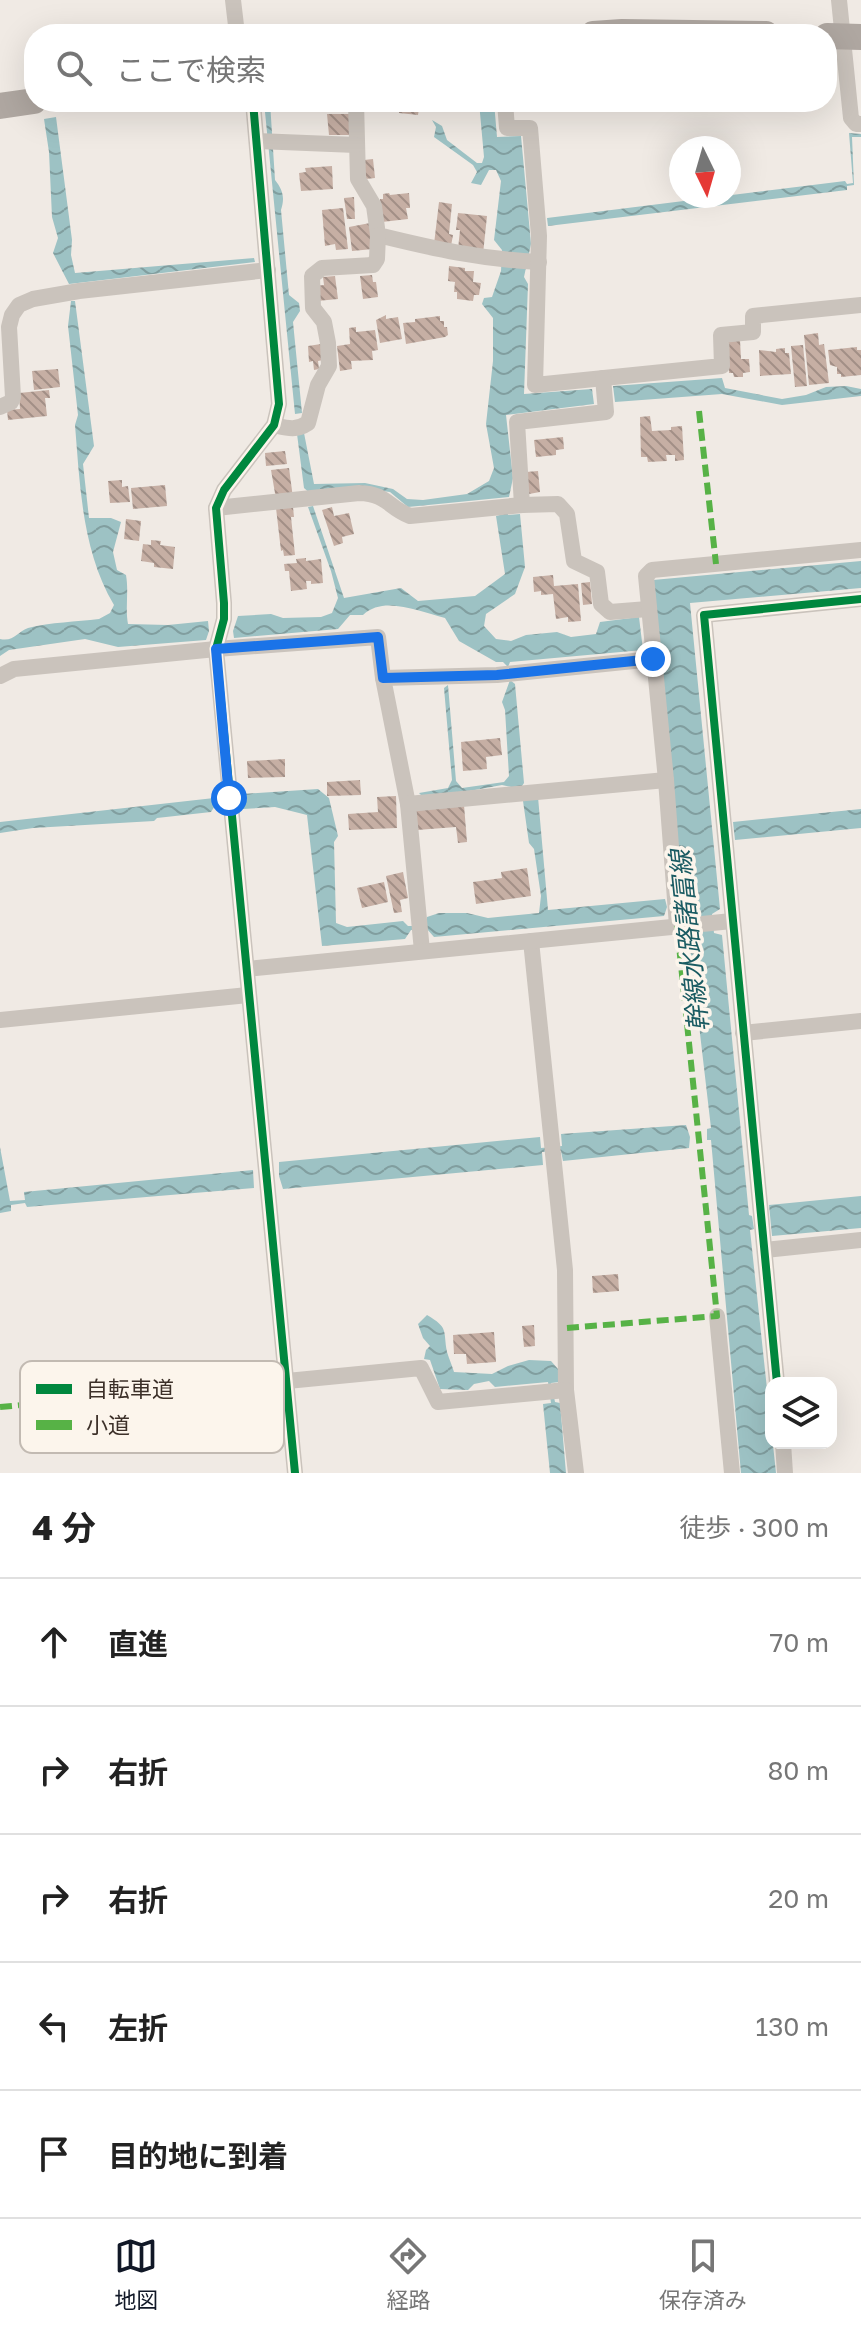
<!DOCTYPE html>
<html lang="ja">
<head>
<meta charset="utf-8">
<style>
	body { margin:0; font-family:"Golos Text","Noto Sans JP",sans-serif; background:#f2f2f2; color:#222 }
	.controls { position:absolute; right:24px; bottom:24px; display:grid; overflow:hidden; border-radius:16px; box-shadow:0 8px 32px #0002 }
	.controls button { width:72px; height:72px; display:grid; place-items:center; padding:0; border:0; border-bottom:2px solid #e0e0e0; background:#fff; color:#222; font:40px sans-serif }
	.compass { position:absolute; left:669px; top:136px; width:72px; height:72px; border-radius:50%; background:#fff; box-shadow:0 8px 32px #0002; rotate:175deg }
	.stop { position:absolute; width:24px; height:24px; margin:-18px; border:6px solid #1a73e8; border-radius:50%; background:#fff }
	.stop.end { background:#1a73e8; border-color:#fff; box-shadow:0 2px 8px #0008 }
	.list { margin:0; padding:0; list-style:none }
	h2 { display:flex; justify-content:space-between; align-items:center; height:104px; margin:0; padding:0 32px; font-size:34px }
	h2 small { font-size:26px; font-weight:400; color:#767676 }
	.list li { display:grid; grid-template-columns:52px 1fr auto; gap:24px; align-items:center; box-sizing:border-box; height:128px; padding:0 32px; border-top:2px solid #e0e0e0 }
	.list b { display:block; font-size:30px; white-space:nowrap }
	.list em { font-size:26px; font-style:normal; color:#767676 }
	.icon { flex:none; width:44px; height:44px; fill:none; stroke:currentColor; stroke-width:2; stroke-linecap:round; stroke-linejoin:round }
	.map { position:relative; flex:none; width:861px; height:1473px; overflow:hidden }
	.search { position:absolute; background:#fff; box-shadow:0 8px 32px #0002; left:24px; right:24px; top:24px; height:88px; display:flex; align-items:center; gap:20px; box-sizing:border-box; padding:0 28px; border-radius:32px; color:#767676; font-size:30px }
	.sheet { height:744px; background:#fff }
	nav { display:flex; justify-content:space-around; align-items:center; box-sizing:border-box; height:112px; border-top:2px solid #e0e0e0; background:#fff; font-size:22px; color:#767676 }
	nav a { display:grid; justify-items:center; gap:4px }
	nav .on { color:#111827 }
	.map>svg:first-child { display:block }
	.water { fill:url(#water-waves) }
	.building { fill:url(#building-back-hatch) }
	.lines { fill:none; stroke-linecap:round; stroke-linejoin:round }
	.street { stroke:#cac3bc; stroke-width:16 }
	.primary { stroke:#afa7a1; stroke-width:26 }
	.quiet { stroke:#57b246; stroke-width:6; stroke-dasharray:12 6; stroke-linecap:butt }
	.cycleway-casing { stroke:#fcf5ec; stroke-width:13 }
	.cycleway { stroke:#00873e; stroke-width:8 }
	.route { stroke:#1a73e8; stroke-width:10 }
	.labels { text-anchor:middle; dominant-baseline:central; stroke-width:7; stroke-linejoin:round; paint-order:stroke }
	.water-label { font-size:26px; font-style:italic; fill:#1a5b62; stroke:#fcf5ec }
	.key { fill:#fcf5ec; stroke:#c2bab2; stroke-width:2 }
	.key-label { font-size:22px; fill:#3c3029 }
</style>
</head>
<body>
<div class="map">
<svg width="861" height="1473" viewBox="0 0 861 1473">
	<defs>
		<pattern id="water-waves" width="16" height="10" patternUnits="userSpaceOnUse" patternTransform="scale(2)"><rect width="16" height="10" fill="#9dc2c4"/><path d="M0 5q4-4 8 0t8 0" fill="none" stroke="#819e9f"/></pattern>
		<pattern id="building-back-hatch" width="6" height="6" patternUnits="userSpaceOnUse" patternTransform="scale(2)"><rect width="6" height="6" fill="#c6afa4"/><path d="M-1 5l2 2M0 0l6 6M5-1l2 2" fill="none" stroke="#a28f86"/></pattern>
	</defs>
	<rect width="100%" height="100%" fill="#f0eae4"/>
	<g class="water">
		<path d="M 264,102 L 270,102 L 275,180 C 283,190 285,198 281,210 L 289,295 L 299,303 L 300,311 L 293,322 L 302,413 L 295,414 Z"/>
		<polygon points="479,102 494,102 497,137 521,136 531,244 524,277 528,284 524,394 592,389 594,404 506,415 513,478 509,497 408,507 390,492 359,488 311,494 304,488 297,434 304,433 314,484 365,483 393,489 407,499 423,500 467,494 489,481 494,468 486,424 493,361 493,318 482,304 484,298 492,297 501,271 502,250 494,240 501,181 496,170 489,170 481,185 471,183 477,172 473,165 434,137 436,127 432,120 442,126 447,140 477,163 482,163 484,157"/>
		<polygon points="56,117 72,240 71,255 75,273 254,258 255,262 69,284 53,253 58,238 52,217 49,152 44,119"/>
		<polygon points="849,133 861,134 861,137 852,137 854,185 847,186 847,190 548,226 547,218 845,181 847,184 853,183"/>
		<path d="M 71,301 L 75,301 L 94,446 L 83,464 L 89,518 L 111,518 L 121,522 L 113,552 L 117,570 L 126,575 C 129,592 125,608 128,624 L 168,625 L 208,621 L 209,631 L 206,640 L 118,647 L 85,639 L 9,650 L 0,656 L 0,639 C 14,642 17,632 28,628 C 51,622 76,622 99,619 L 110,613 L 114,605 C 82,551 80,486 75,425 L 78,415 L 68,326 Z"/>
		<polygon points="722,378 725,388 782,399 806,395 826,387 846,386 861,389 861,396 782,405 722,394 615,402 613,386"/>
		<path d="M 313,506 L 344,598 L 401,588 L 418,601 L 475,596 L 505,574 L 496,516 L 508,513 L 508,515 L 520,514 L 525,567 L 515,594 L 486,614 L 484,626 L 496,639 L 511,641 L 526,635 L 557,632 L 571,637 L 596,634 L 600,622 L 639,617 L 643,650 L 510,662 L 508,667 L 503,662 L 496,662 L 459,641 L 445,618 C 420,612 384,595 363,615 L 350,615 L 338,629 L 234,638 L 233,631 L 238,616 L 271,614 L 283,618 L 321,617 L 332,613 L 338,598 L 331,571 L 308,507 Z"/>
		<polygon points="861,561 861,588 690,603 720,909 712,914 714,933 722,935 749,1215 752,1216 754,1229 750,1230 776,1473 741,1473 711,1140 707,1140 707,1129 711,1128 689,939 694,935 693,916 682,913 653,580"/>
		<polygon points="510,680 515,684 524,783 520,789 502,785 464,792 422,796 419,793 448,788 452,780 444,688 448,685 456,781 462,788 504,782 509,776 505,710 502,702"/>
		<polygon points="318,789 329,798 338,836 334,842 336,923 347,927 403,921 408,926 427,926 427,917 439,913 467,913 488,918 539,913 541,896 534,849 529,843 523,801 538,797 548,910 665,899 667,907 664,916 434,937 427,929 411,930 405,939 322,946 307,815 275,807 243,809 242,794"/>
		<polygon points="214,798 216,804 211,812 157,818 154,821 33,828 0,833 0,822"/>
		<polygon points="861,809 861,828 735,840 733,822"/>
		<polygon points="686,1125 690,1137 689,1148 563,1161 561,1151 542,1152 543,1165 283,1189 279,1176 279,1162 540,1137 541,1148 562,1146 561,1134"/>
		<polygon points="0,1147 10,1201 25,1200 24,1192 253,1170 254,1188 27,1207 25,1203 11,1205 11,1211 0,1213"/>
		<polygon points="861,1196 861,1228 772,1236 769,1205"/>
		<path d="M 427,1315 C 449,1328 443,1330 447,1352 C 449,1359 452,1365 454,1372 L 492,1374 L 508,1366 L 529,1360 L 551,1361 L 558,1369 L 559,1382 L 551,1383 L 555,1402 L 560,1403 L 566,1473 L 550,1473 L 543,1404 L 551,1403 L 548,1382 L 495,1387 L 489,1381 L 474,1384 L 468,1390 L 440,1389 L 430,1360 L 424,1359 L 426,1350 L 430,1346 L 423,1338 L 418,1324 Z"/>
	</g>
	<g class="building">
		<polygon points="400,102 420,102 418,115 399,113"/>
		<polygon points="327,114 352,114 352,135 329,135"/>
		<polygon points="373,159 375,178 366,179 364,160"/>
		<polygon points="332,166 333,189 301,191 299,173 306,172 305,168"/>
		<polygon points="389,193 390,195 409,193 410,208 406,208 408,219 382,222 380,199 383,199 383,194"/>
		<polygon points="354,197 355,219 347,219 344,198"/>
		<polygon points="439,202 452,204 449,234 453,235 451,246 434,244"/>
		<polygon points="343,208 348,249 336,250 335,244 325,246 322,210"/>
		<polygon points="458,213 487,216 483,254 458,249 460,230 456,230"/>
		<polygon points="370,223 373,249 352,251 349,227"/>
		<polygon points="449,266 465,268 465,271 474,271 473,282 481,283 479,295 474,295 473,301 457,299 457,292 454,292 455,282 448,281"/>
		<polygon points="372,275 373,282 376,282 378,297 363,299 360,276"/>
		<polygon points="335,276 338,299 317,301 315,286 324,285 323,277"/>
		<polygon points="386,315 386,319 398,317 402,339 380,343 376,320"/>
		<polygon points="440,316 440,321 444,321 444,327 447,327 448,335 445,337 406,344 403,323 415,322 415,319"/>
		<polygon points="356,327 356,332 375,330 378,350 372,351 373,360 351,361 352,369 340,371 337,346 350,344 349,328"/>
		<polygon points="818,333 819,345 824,344 829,383 809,385 804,335"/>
		<polygon points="740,340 741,359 749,359 750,372 743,373 743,377 734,377 733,373 729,373 728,341"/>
		<polygon points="321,344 323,360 318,361 319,369 314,370 313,361 309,362 308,346"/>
		<polygon points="803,345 807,386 795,387 791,346"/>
		<polygon points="857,347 857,350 861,350 861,375 841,377 841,374 837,374 837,367 830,365 828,350"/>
		<polygon points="785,348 785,353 789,353 791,374 760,376 759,350 776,352 776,349"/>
		<polygon points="58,369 60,387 34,390 32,371"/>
		<polygon points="49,390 50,398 45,398 47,416 8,420 7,410 20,409 19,393"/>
		<polygon points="650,416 652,431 671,430 671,427 682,426 684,460 675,461 675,455 666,455 667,461 648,462 647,457 641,457 640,417"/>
		<polygon points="563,437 564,449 556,450 556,455 536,457 534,440"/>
		<polygon points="285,451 287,464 266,466 265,453"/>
		<polygon points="289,468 293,498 276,499 271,470"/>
		<polygon points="538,471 540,492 529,494 526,472"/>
		<polygon points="122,480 122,487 128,486 130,502 110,503 108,481"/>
		<polygon points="165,485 167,506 133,509 131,488"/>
		<polygon points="293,507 294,517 291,517 295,555 284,556 283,550 281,551 276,508"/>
		<polygon points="332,507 334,516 349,513 354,534 342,537 343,543 334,546 322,510"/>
		<polygon points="126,519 141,521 139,541 124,539"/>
		<polygon points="151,540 161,541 160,545 175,547 173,569 154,567 154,563 141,561 143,544 151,545"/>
		<polygon points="306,558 306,561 321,559 323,583 311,584 311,581 306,581 307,589 291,591 289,571 285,571 284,564 297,563 296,559"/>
		<polygon points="553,575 554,586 578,584 581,621 568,622 568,617 556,619 553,594 541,595 541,591 534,592 533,577"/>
		<polygon points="590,582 592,604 583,605 581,583"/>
		<polygon points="500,738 502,755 486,757 487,769 463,771 461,742"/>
		<polygon points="285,759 285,777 248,778 247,761"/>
		<polygon points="360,780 361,795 327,796 327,782"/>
		<polygon points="396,796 397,828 349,830 348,814 378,812 377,797"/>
		<polygon points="464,805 467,842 458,843 456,827 417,830 415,809"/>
		<polygon points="527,868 531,896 476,904 473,882 502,878 501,872"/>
		<polygon points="403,872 408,898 400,900 402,912 394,913 386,876"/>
		<polygon points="384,882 388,902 362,908 357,888"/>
		<polygon points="618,1274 619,1291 593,1293 592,1276"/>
		<polygon points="534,1325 535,1346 524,1347 522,1326"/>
		<polygon points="494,1332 496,1362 467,1364 466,1354 454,1354 453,1335"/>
	</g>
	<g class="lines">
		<g class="street">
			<polyline points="233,0 237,34"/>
			<polyline points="839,0 851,118 856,124 861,124"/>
			<polyline points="253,102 279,404 274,425 224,490 216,508 224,603 224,619 216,649 295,1473"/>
			<path d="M 356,102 L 358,179 L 374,206 L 378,235 C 435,249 480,259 539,262"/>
			<polyline points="505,102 507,128 530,128 539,236 535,385 722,366 721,335 753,332 753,316 861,305"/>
			<polyline points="257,141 356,145"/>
			<polyline points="0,407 11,402 13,397 9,327 12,315 19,305 33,299 79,291 268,270"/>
			<path d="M 274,425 C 287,428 296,431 308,423 L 318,385 L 329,366 L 328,343 L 324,322 L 313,308 L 312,276 L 322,268 L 373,265 L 377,259 L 378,235"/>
			<polyline points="522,505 517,422 606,412 603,378"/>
			<path d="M 216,508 L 359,493 C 388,494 387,507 410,516 L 522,505 L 558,504 L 567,514 L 574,561 L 597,572 L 601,604 L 610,612 L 648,609"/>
			<polyline points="0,676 14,669 216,649 378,637 383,678 408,804 422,951"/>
			<polyline points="383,678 497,675 653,659"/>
			<polyline points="408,804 666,780"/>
			<polyline points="677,926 666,780 646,576 652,570 861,550"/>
			<polyline points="531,941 565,1270 566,1390"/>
			<polyline points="247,969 732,921"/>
			<polyline points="0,1020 248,995"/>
			<polyline points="743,1033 861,1021"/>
			<polyline points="765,1250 861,1240"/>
			<polyline points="717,1316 732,1473"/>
			<polyline points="287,1381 421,1368 438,1402 566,1390 576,1473"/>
			<polyline points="777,1383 704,615 861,599"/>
			<polyline points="783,1443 785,1473"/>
		</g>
		<g class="primary">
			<polyline points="593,34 622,32 766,34"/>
			<polyline points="827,36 861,37"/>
			<polyline points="0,106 34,101"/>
		</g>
		<g class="quiet">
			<polyline points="699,411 716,564"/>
			<polyline points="567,1328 717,1316 677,926"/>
			<polyline points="0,1407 287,1381"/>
		</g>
		<defs>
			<g id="cycleway">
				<polyline points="253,102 279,404 274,425 224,490 216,508 224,603 224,619 216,649 295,1473"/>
				<polyline points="777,1383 704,615 861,599"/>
			</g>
		</defs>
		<use href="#cycleway" class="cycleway-casing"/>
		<use href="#cycleway" class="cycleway"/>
	</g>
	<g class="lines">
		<polyline class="route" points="229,798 216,649 378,637 383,678 497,675 653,659"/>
	</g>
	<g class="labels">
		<g class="water-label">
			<text transform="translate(689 941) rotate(-96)">幹線水路諸富線</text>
		</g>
	</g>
	<rect x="20" y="1361" width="264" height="92" rx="12" class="key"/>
	<rect x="36" y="1384" width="36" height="10" fill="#00873e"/>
	<rect x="36" y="1420" width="36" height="10" fill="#57b246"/>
	<g class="key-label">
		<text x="86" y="1397">自転車道</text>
		<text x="86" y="1433">小道</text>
	</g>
</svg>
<div class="controls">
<button><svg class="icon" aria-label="layers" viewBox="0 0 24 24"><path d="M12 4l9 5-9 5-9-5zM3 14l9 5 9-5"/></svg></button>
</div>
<svg class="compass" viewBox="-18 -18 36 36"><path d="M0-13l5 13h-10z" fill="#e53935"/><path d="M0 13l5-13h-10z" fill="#767676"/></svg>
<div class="stop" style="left:229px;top:798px"></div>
<div class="stop end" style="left:653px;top:659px"></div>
<div class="search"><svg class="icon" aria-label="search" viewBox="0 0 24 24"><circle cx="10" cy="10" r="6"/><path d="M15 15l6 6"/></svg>ここで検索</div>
</div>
<section class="sheet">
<h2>4 分<small>徒歩 · 300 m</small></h2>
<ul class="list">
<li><svg class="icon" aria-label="ahead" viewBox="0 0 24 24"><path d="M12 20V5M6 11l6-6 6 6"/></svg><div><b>直進</b></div><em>70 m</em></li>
<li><svg class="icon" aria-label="right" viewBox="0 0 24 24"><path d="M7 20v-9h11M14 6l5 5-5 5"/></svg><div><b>右折</b></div><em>80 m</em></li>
<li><svg class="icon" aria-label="right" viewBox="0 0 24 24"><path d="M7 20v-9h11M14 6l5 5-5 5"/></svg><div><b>右折</b></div><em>20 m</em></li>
<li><svg class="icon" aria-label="left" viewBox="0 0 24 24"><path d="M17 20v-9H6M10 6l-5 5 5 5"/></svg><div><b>左折</b></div><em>130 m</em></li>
<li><svg class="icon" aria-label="arrive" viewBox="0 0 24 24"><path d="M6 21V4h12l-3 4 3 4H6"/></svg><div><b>目的地に到着</b></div></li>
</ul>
</section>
<nav>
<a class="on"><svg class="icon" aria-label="map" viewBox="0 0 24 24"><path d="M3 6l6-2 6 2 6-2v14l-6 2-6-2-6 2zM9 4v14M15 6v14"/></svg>地図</a>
<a><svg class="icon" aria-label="directions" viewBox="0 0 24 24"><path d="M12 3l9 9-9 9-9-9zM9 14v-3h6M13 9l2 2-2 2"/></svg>経路</a>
<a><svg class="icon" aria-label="saved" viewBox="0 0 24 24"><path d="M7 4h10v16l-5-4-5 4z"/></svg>保存済み</a>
</nav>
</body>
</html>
